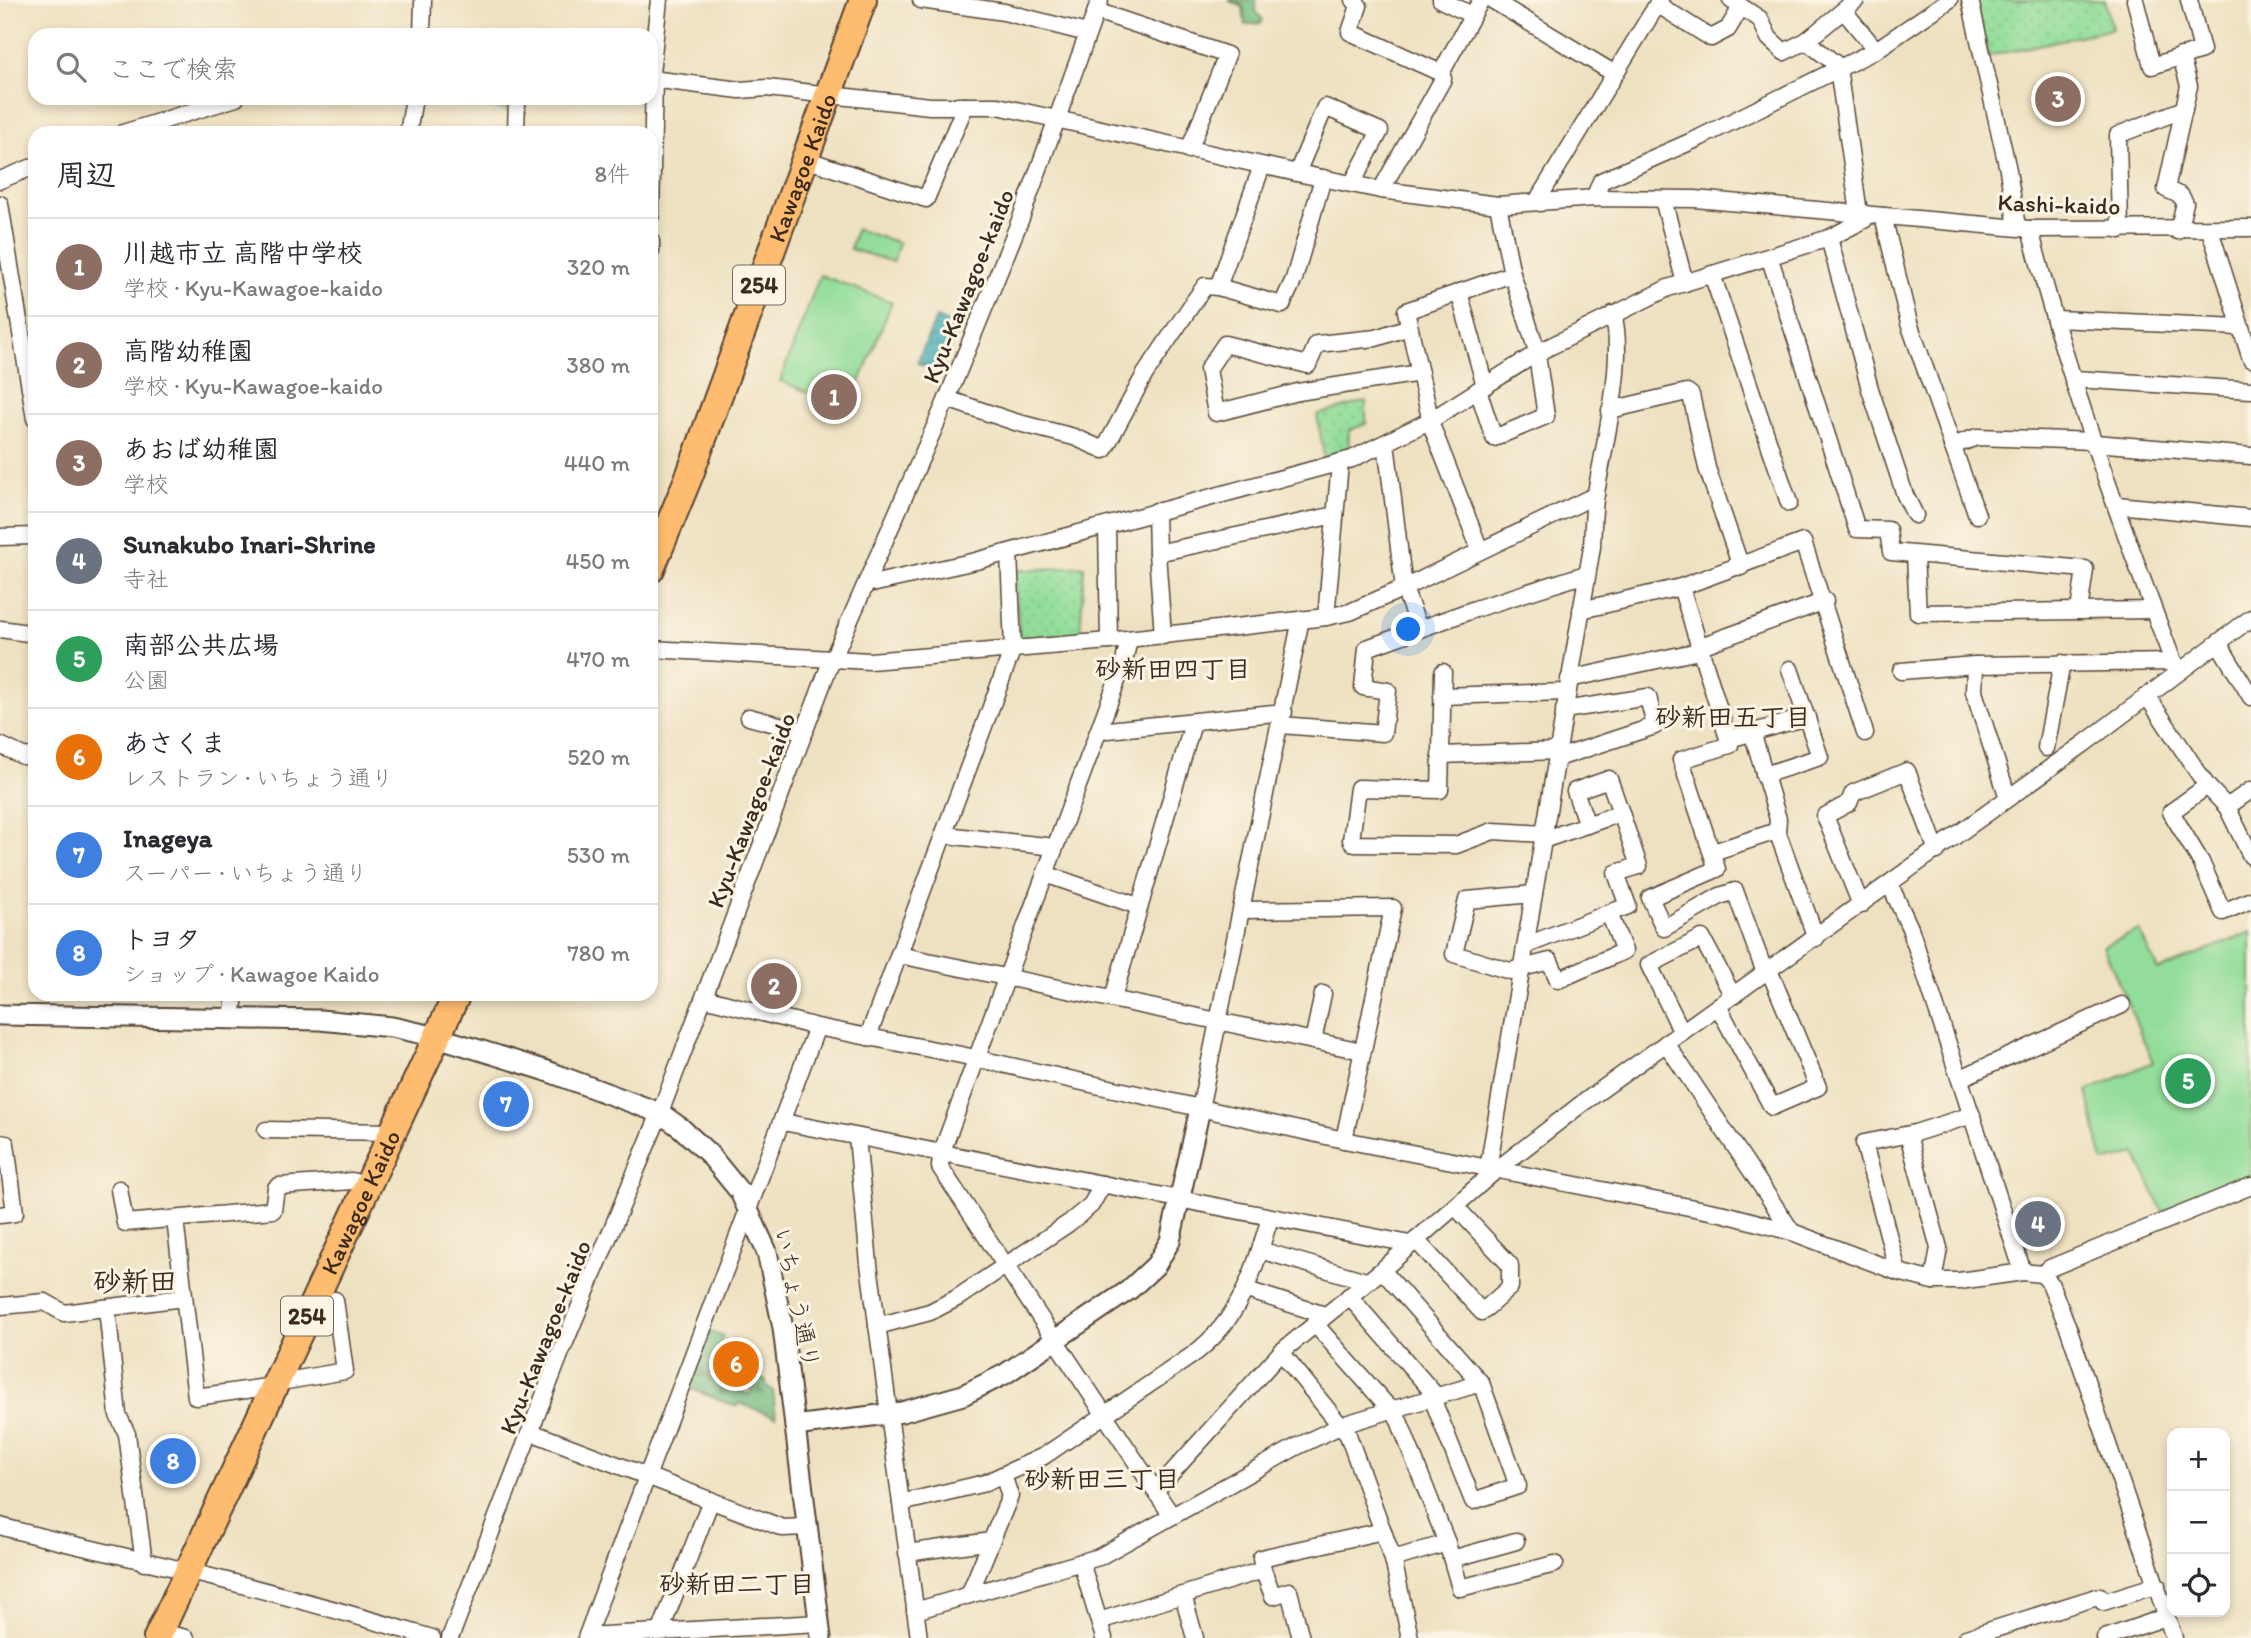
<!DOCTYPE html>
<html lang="ja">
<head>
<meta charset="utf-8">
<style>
	body { margin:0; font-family:Itim,"Klee One",sans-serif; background:#f2f2f3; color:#2b2b33 }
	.controls { position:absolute; right:21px; bottom:21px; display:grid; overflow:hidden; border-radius:14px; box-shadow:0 4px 10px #0003 }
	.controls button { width:63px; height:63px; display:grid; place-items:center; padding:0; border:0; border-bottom:2px solid #e1e1e2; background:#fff; color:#2b2b33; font:35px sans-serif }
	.you { position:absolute; left:1409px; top:630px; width:24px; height:24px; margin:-18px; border:5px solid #fff; border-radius:50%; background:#1a73e8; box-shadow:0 0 0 10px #1a73e833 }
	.badge { display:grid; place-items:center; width:46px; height:46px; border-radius:50%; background:#b45309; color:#fff; font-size:23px; font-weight:700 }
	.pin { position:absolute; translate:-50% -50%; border:4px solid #fff; box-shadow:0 2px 7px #0006 }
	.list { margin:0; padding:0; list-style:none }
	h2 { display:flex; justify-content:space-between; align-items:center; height:91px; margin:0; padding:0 28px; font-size:30px }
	h2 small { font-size:23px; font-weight:400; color:#7c7c81 }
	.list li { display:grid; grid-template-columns:46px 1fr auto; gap:21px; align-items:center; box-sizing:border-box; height:98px; padding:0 28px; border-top:2px solid #e1e1e2 }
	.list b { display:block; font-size:26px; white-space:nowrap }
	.list p { margin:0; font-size:23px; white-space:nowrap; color:#7c7c81 }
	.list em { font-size:23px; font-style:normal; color:#7c7c81 }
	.icon { flex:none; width:38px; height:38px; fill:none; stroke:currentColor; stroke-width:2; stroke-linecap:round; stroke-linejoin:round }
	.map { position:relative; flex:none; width:2251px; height:1638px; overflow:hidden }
	.search { position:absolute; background:#fff; box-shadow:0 4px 10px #0003; left:28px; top:28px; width:630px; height:77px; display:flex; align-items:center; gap:18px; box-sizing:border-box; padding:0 24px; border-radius:21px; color:#7c7c81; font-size:26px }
	.panel { position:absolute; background:#fff; box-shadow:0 4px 10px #0003; left:28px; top:126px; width:630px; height:875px; border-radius:21px }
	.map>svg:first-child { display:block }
	.grass { fill:url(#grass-dots); stroke:#66845c; stroke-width:2 }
	.forest { fill:url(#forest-firs); stroke:#587350; stroke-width:2 }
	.pitch { fill:#92dd99; stroke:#66845c; stroke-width:2 }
	.water { fill:url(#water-rules); stroke:#3a6a6a; stroke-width:2 }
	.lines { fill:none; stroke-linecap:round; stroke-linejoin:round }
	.minor-casing { stroke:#564536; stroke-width:19 }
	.tertiary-casing { stroke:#564536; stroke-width:23 }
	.trunk-casing { stroke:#564536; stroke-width:30 }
	.minor { stroke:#fff; stroke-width:16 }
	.tertiary { stroke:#fff; stroke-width:19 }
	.trunk { stroke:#febc70; stroke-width:26 }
	.labels { text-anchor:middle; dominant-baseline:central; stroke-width:6; stroke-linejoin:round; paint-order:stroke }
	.shield { fill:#fcf5e5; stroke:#75675a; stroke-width:2 }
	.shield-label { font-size:23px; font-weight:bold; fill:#3b2a1e }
	.street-label { font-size:24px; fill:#3b2a1e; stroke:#fcf5e5 }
	.neighbourhood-label { font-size:26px; font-weight:bold; fill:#3b2a1e; stroke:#fcf5e5 }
	.quarter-label { font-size:28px; font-weight:bold; fill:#3b2a1e; stroke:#fcf5e5 }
</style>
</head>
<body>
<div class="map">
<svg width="2251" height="1638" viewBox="0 0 2251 1638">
	<defs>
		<pattern id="grass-dots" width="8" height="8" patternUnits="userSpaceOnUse" patternTransform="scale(1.75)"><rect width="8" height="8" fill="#92dd99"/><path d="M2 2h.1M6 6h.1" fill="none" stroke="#7fbe83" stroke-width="1.8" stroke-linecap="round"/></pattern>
		<pattern id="forest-firs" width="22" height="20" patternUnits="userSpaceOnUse" patternTransform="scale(1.75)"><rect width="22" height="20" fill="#75bc81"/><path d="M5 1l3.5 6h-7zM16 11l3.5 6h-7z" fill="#619969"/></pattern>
		<pattern id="water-rules" width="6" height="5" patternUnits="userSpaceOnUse" patternTransform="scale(1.75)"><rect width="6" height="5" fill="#3aaab7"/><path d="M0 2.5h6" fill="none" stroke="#328b94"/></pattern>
	</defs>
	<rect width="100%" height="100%" fill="#fcf5e5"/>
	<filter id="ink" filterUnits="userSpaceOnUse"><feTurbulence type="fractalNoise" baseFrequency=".0143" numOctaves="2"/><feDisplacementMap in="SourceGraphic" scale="14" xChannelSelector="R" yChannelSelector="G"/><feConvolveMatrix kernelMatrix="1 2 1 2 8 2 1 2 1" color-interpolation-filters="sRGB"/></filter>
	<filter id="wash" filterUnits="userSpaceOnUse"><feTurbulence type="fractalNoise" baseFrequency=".00686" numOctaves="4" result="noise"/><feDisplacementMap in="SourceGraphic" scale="28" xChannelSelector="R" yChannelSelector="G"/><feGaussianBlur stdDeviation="1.57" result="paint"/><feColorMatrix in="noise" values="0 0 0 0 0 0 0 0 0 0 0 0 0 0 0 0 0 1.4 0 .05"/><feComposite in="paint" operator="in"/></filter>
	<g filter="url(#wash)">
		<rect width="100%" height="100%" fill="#eee1c1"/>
		<g class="grass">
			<polygon points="1975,0 2105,0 2112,29 1988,56"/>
			<polygon points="465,98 508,98 507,110 464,104"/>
			<polygon points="1366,401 1366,424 1349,430 1348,456 1325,462 1317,415"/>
			<polygon points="1084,566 1080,636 1020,641 1014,571"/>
		</g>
		<g class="forest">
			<polygon points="1228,0 1256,0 1256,12 1263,20 1261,23 1245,25 1243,7"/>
			<polygon points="707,1330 723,1336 708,1378 749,1395 756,1380 765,1379 768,1388 773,1390 776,1417 739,1403 737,1407 686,1387"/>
		</g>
		<g class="pitch">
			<polygon points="856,229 899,243 893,262 850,249"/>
			<polygon points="820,275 892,302 849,409 780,381"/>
			<polygon points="2139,930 2158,970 2251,932 2251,1176 2163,1212 2136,1154 2103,1162 2087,1091 2153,1062 2103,946"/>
		</g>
		<polygon class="water" points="936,318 958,327 940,372 917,363"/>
	</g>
	<g filter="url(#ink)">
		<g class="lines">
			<defs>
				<g id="minor">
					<polyline points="921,0 1004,12 1087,33"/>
					<polyline points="1354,0 1359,6 1350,32 1441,73"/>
					<polyline points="1441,0 1472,15"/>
					<polyline points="1492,0 1615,74"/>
					<polyline points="1731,0 1760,19 1769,38 1784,52 1806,41"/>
					<polyline points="1970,0 2008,170 2017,227"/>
					<polyline points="2135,0 2152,66 2202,50 2189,0"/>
					<polyline points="1657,4 1711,38 1728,29 1741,7"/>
					<polyline points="1096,11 1227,55 1189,150"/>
					<polyline points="1844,11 1876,50"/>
					<polyline points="422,35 423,0"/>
					<polyline points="1840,67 1806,41 1856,0"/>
					<polyline points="1838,68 1859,213"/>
					<polyline points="651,73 659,0"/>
					<polyline points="651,79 740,90 767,88 930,106 998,106 1297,173 1381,190 1498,205 1594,198 1695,199 2030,229 2251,228"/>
					<polyline points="123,133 236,98"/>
					<polyline points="408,133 414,98"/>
					<polyline points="516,133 517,98"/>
					<polyline points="805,159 926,199 965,106"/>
					<polyline points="1297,173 1325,107 1380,131 1352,184"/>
					<polyline points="0,180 35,166"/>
					<polyline points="1381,190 1443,79 1441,73 1481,0"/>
					<polyline points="1594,198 1601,181 1699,138 1876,50 1949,0"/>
					<polyline points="1663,199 1685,283"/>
					<polyline points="1540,203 1540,196 1660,0"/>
					<polyline points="0,204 35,419"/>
					<polyline points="651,215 654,79"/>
					<polyline points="1883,216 1909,323 1977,515"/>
					<path d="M 2030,229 C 2068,380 2122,527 2177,672"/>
					<polyline points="2120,230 2118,135 2184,109"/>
					<polyline points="2210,230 2251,359"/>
					<polyline points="2178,231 2185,203 2181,196 2166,189 2189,86 2181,56"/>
					<polyline points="1829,238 1870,389 1905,495 1915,515"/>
					<polyline points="651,241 651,251"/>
					<polyline points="1770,259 1857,529 1888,530 1891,552 2085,569 2079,611"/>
					<polyline points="1712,274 1789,503"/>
					<polyline points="1218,287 1282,305 1294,279 1323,178"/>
					<polyline points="1459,292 1485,386"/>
					<polyline points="2055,319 2240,327"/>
					<polyline points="1409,327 1376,338 1317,344 1308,365 1225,344 1208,369 1216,413 1298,392 1420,373"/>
					<polyline points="2075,379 2251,390"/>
					<polyline points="1478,390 1494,438 1546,416 1536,348 1512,274 1498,205"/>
					<polyline points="947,399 1015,422 1074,437 1104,450 1145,374 1197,297 1205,286 1218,287 1262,166"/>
					<polyline points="1610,410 1687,392 1691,395 1707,468 1741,567"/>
					<polyline points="1386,443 1404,588 1419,629"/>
					<polyline points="2095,443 2251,456"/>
					<polyline points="1952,446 1977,437 2094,441"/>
					<polyline points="2117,505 2251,518"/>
					<polyline points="1156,511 1157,553 1335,515"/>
					<polyline points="1107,526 1109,641"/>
					<polyline points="0,537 35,536"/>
					<polyline points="1480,550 1432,427 1406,311 1512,274"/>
					<polyline points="1157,553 1163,636"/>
					<polyline points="1915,555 1918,613 2153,610"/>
					<polyline points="868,580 876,583 976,561 1352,459 1431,420 1537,353 1668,288 1829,238 1864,220 1865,214"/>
					<polyline points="1681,587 1730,745 1681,760 1717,869 1650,898 1664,928 1720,896 1735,891 1765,973"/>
					<polyline points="1581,610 1681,587 1803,542 1865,733"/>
					<polyline points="1326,617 1340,463"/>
					<polyline points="0,629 35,634"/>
					<polyline points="1129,639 1124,662 941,1154 940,1167 1172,1516"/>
					<polyline points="2219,644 2251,697"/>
					<polyline points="1698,647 1825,601"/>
					<polyline points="651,649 870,661 1109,641 1326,617 1350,612 1404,588 1596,495"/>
					<polyline points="1901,671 1975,665"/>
					<polyline points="1443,672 1440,790 1358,788 1351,840 1355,844 1456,845 1493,831 1545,834"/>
					<polyline points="1569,679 1699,651"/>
					<polyline points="1442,696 1566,692"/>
					<polyline points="2147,696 2207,786 2227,807 2251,856"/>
					<polyline points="749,717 805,732"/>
					<polyline points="1281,725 1383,733 1388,691 1363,687 1367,648 1475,609 1586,574"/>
					<polyline points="1100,728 1108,730 1284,712"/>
					<polyline points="1752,732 1778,819 1777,831 1816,938"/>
					<polyline points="1729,739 1807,717"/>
					<polyline points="0,745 23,756 35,757"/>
					<polyline points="2046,748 2062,663"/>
					<polyline points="1440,755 1558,751"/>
					<polyline points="1558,758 1655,726 1648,697 1564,710"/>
					<polyline points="1764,775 1820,757 1790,669"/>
					<polyline points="2207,786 2171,812 2201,862 2223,912 2251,900"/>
					<polyline points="2008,798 1974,692 1975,665 2174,662"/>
					<polyline points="2227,807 2251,790"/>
					<polyline points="1587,825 1575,791 1609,779 1621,813"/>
					<polyline points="945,835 1055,847"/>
					<polyline points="1543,840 1621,813 1639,866 1616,873 1628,906 1609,913"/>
					<polyline points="1713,852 1777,831"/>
					<polyline points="1045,874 1138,906"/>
					<polyline points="1890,885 1910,928 2023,1272"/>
					<polyline points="1861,905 1825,816 1849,803 1853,793 1907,771 1937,851"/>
					<polyline points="1243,910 1393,908 1344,1140"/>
					<polyline points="1527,945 1609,913 1624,951 1558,980 1550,961 1510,971 1454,954 1467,900 1534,894"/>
					<polyline points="899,955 1362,1051"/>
					<polyline points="704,998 817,1027 961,1055 1344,1140 1725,1214 1792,1232 1898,1272 1933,1281 1959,1281 2023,1272 2042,1274 2050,1283 2069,1330 2174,1638"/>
					<polyline points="1113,998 1193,723"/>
					<polyline points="1718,1006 1772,1107 1818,1087 1769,970"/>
					<polyline points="232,1019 235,994"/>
					<polyline points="1682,1032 1649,965 1702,938 1733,996"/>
					<polyline points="868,1037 1013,648 1009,553"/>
					<polyline points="1313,1041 1323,994"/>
					<polyline points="1666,1043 1792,1232"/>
					<polyline points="1961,1078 2122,1005"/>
					<polyline points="1200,1109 1301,619"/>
					<polyline points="783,1122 1410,1244"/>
					<polyline points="266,1130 393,1132"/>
					<polyline points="1908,1135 1939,1248 1933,1281"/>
					<polyline points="857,1137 869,1264 919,1638"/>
					<polyline points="0,1143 6,1144 15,1213 0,1215"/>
					<path d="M 1488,1169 L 1592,547 C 1593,529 1593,510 1596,493 C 1604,445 1626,359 1613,314"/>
					<polyline points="119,1189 125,1223 273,1210 276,1188 279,1186 352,1181 367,1186"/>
					<polyline points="175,1219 196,1397 274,1386"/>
					<polyline points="1416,1240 1482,1312 1510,1287 1510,1265 1455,1206"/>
					<polyline points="1260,1250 1366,1281"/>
					<polyline points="1382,1270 1481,1383 1518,1486 1473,1501 1432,1398"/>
					<polyline points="1898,1272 1864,1143 1915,1133 1972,1115"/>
					<polyline points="2042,1274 2050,1268 2251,1186"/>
					<polyline points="1247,1290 1325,1315"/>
					<polyline points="1349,1296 1437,1397"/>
					<polyline points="1,1306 45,1302 64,1313 183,1298"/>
					<polyline points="107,1308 118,1415 127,1434 144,1563"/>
					<polyline points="1315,1324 1390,1409"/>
					<polyline points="877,1326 930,1312 957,1298 1069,1223 1091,1205 1103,1184"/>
					<polyline points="1281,1352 1348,1435 1393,1559 1410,1638"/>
					<polyline points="275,1383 345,1371 335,1300"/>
					<polyline points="531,1432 783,1528 806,1527"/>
					<polyline points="1157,1489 1281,1352 1382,1270 1495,1171 1580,1105 2085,743 2251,618"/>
					<path d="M 901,1503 L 985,1483 L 1044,1456 L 1194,1354 C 1242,1317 1253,1272 1270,1218"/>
					<path d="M 0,1526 C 63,1544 127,1556 191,1572 C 272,1592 352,1614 432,1638"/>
					<polyline points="1447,1543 1460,1588 1555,1564"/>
					<polyline points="907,1553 991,1541"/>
					<polyline points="1393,1559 1447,1543 1394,1408"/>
					<polyline points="1452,1559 1516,1541"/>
					<polyline points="1081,1562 1104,1638"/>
					<polyline points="1263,1570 1273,1596 1289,1591 1301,1638"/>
					<polyline points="969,1595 1010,1496 1003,1475"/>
					<polyline points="1183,1595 1195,1638"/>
					<polyline points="915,1611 1099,1557 1296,1447 1342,1425 1481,1383"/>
					<polyline points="1099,1621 1263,1570 1261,1558 1383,1531"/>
					<polyline points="661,1630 711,1500"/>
					<polyline points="160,1632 186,1638"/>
					<polyline points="587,1636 819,1623"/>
					<polyline points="450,1638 561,1352 660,1113 827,672 947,399 1021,218 1100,0"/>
					<polyline points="586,1638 817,1027"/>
					<polyline points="1966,1638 2100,1596 2103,1602 2157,1585"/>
					<polyline points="2105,1638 2166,1617"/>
				</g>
				<g id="tertiary">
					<polyline points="0,1015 320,1020 392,1027 437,1037 544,1070 660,1113 681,1128 709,1154 740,1192 767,1252 783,1328 821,1638"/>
					<polyline points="795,1426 902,1412 963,1395 1005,1374 1129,1290 1156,1265 1170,1241 1200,1109"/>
				</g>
				<g id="trunk">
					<path id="s1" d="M 651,569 L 690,474 L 863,0"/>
					<path id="s2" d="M 157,1638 L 457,994"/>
				</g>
			</defs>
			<use href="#minor" class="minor-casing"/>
			<use href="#tertiary" class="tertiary-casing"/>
			<use href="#trunk" class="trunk-casing"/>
			<use href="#minor" class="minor"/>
			<use href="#tertiary" class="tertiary"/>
			<use href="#trunk" class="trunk"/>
		</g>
	</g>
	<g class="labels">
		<g class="shield">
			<rect x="733" y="265.5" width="52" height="39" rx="5"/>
			<rect x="281" y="1296.5" width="52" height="39" rx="5"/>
		</g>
		<g class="shield-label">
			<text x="759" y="285">254</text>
			<text x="307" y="1316">254</text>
		</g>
		<g class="street-label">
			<text stroke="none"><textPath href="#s1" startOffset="429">Kawagoe Kaido</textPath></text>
			<text transform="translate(2059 204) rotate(2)">Kashi-kaido</text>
			<text transform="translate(968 286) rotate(-68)">Kyu-Kawagoe-kaido</text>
			<text transform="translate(751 810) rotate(-69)">Kyu-Kawagoe-kaido</text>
			<text stroke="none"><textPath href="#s2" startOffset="481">Kawagoe Kaido</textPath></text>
			<text transform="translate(797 1298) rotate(78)">いちょう通り</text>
			<text transform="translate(545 1337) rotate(-68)">Kyu-Kawagoe-kaido</text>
		</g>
		<g class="neighbourhood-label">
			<text x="1173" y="669">砂新田四丁目</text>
			<text x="1733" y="717">砂新田五丁目</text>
			<text x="1102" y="1479">砂新田三丁目</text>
			<text x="737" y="1584">砂新田二丁目</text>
		</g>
		<g class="quarter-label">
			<text x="135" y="1281">砂新田</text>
		</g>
	</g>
</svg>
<div class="controls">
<button>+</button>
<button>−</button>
<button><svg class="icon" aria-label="locate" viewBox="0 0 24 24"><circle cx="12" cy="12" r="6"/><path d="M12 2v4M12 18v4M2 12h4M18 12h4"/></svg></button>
</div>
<div class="you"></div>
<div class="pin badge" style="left:834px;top:397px;background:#8d6e63">1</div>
<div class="pin badge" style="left:774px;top:986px;background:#8d6e63">2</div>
<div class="pin badge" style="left:2058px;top:99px;background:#8d6e63">3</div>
<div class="pin badge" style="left:2038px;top:1224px;background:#6b7280">4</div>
<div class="pin badge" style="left:2188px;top:1081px;background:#2e9e5b">5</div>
<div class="pin badge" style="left:736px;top:1364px;background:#e8710a">6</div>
<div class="pin badge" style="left:506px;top:1104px;background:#3f7fe0">7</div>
<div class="pin badge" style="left:173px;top:1461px;background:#3f7fe0">8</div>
<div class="search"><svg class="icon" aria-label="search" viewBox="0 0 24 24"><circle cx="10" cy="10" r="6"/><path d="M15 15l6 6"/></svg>ここで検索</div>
<section class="panel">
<h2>周辺<small>8件</small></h2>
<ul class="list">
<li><span class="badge" style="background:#8d6e63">1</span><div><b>川越市立 高階中学校</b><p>学校 · Kyu-Kawagoe-kaido</p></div><em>320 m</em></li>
<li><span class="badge" style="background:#8d6e63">2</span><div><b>高階幼稚園</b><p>学校 · Kyu-Kawagoe-kaido</p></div><em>380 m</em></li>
<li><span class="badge" style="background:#8d6e63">3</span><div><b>あおば幼稚園</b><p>学校</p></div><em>440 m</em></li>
<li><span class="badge" style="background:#6b7280">4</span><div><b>Sunakubo Inari-Shrine</b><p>寺社</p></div><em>450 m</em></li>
<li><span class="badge" style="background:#2e9e5b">5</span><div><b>南部公共広場</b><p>公園</p></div><em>470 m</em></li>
<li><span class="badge" style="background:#e8710a">6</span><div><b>あさくま</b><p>レストラン · いちょう通り</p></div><em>520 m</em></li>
<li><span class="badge" style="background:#3f7fe0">7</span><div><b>Inageya</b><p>スーパー · いちょう通り</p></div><em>530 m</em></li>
<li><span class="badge" style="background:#3f7fe0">8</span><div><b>トヨタ</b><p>ショップ · Kawagoe Kaido</p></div><em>780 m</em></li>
</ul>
</section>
</div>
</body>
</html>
